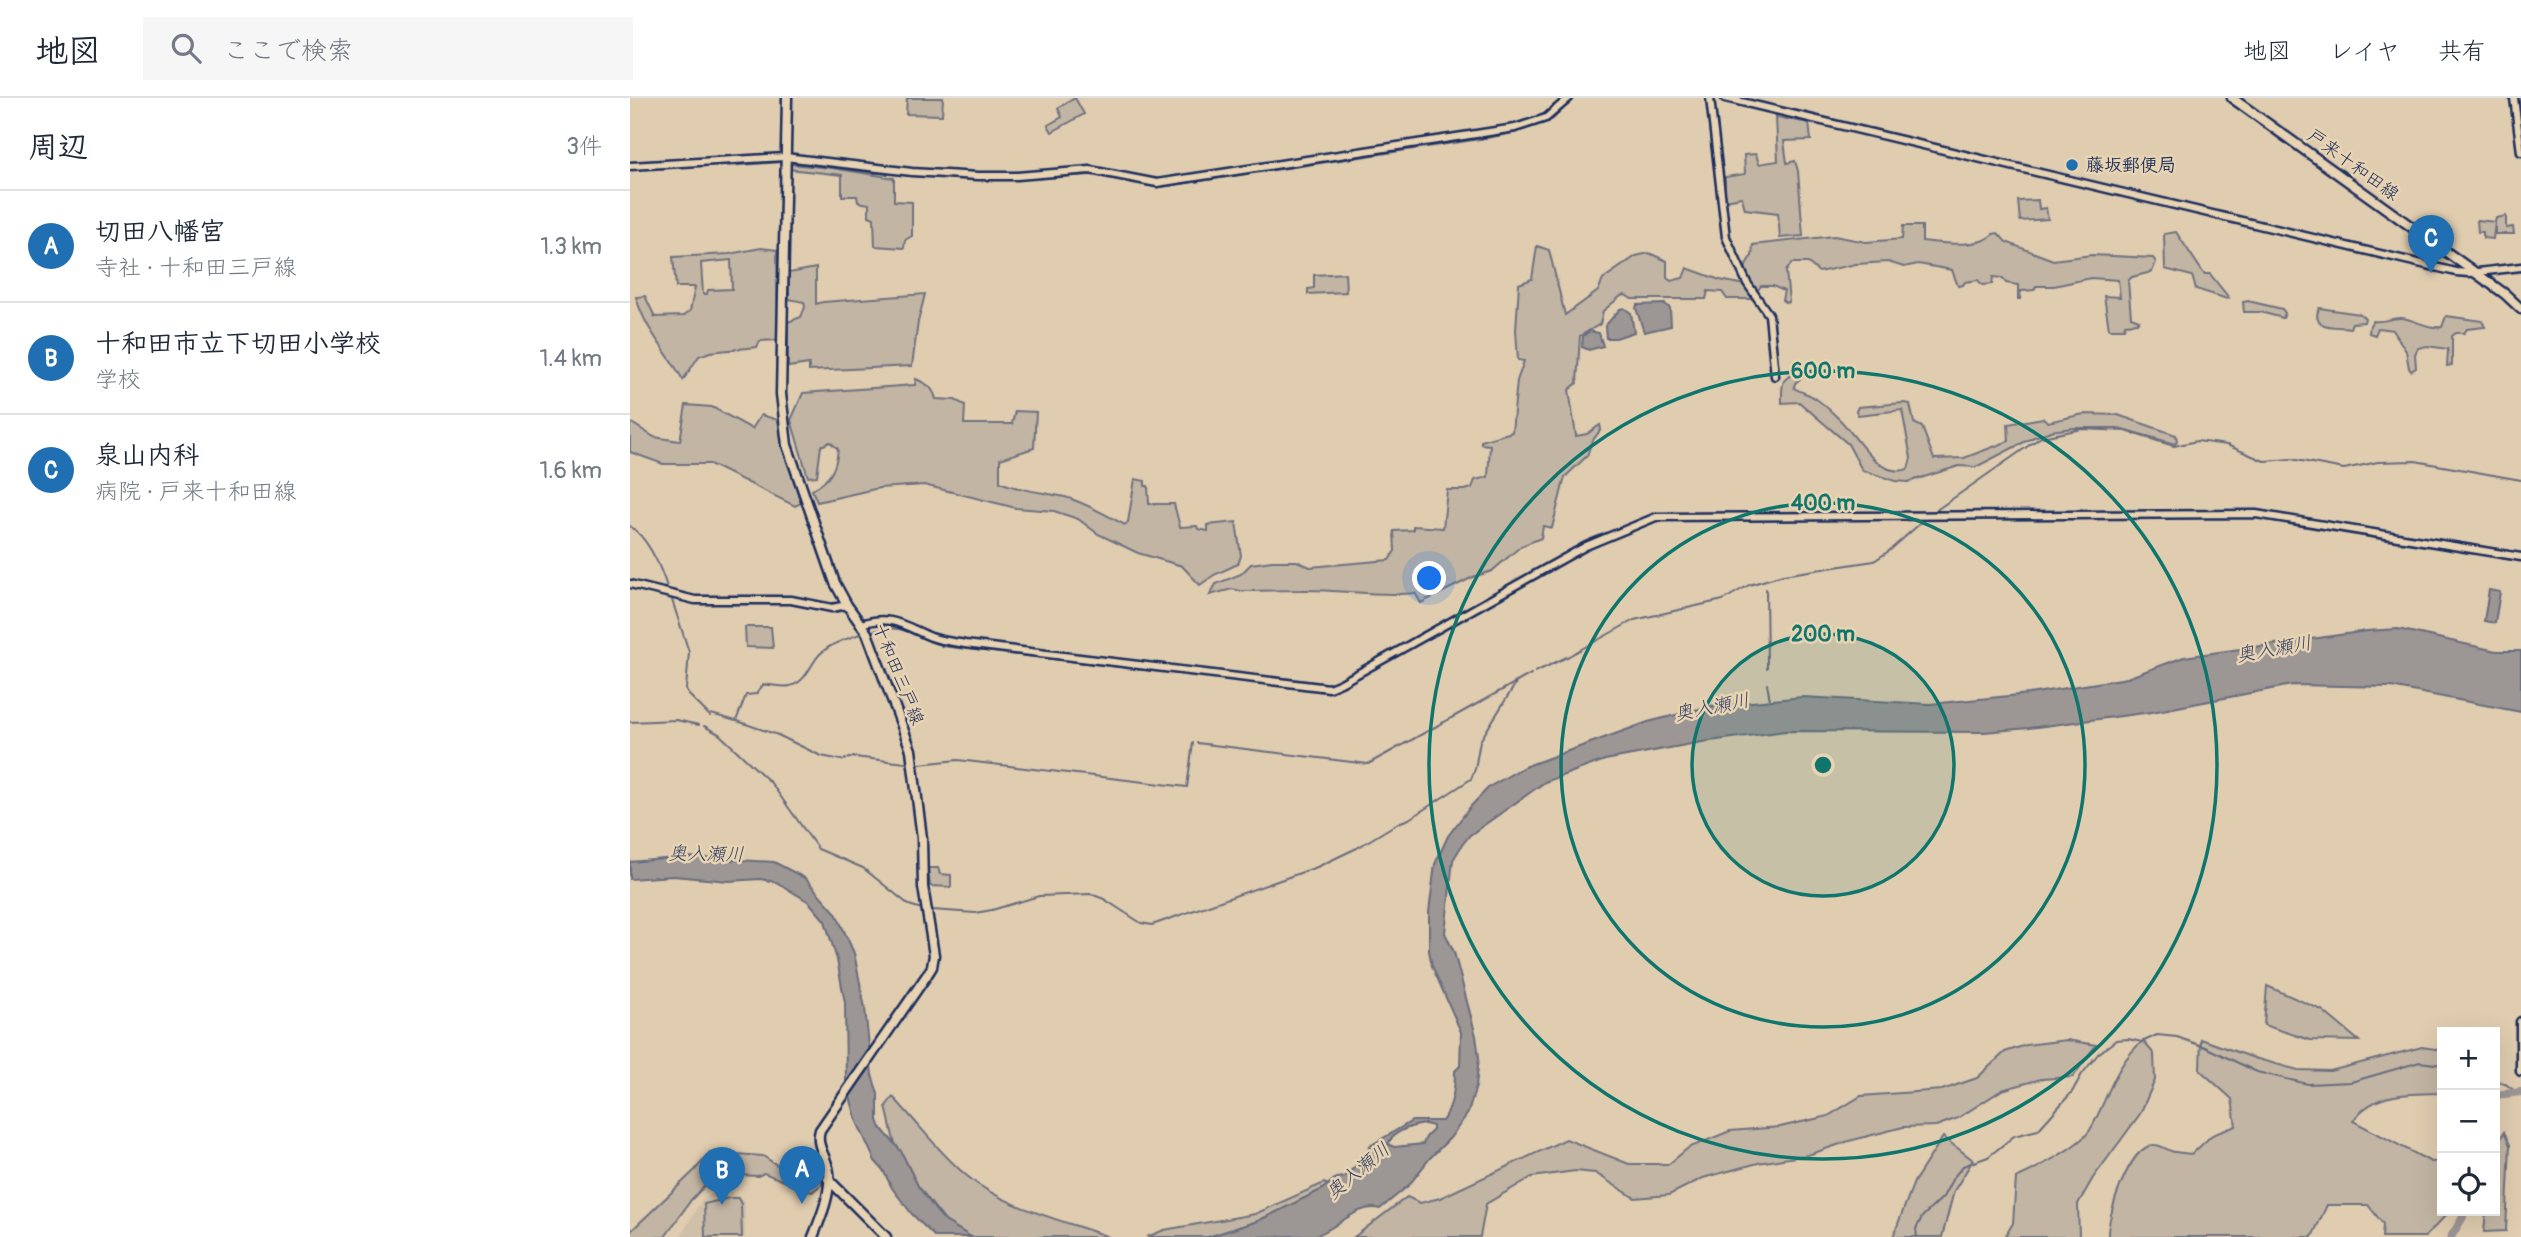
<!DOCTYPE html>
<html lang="ja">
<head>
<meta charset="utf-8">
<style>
	body { margin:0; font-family:Pangolin,"Klee One",sans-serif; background:#f6f6f7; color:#1f2937 }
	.controls { position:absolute; right:21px; bottom:21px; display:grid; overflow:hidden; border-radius:0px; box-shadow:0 7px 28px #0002 }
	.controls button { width:63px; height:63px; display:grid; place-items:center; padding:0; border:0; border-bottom:2px solid #e0e1e3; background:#fff; color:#1f2937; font:35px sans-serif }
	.you { position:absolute; left:800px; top:481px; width:24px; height:24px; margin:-18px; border:5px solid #fff; border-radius:50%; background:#1a73e8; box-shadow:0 0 0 10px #1a73e833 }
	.badge { display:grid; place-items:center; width:46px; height:46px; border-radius:50%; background:#1f6fb2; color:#fff; font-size:23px; font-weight:700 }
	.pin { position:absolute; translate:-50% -58px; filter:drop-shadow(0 2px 4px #0008) }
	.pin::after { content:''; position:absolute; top:37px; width:24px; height:21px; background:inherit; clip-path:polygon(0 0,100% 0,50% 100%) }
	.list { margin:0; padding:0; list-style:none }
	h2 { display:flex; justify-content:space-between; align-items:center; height:91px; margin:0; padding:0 28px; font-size:30px }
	h2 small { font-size:23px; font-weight:400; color:#747a83 }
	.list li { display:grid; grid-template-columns:46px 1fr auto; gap:21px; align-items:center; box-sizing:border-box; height:112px; padding:0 28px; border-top:2px solid #e0e1e3 }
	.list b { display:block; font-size:26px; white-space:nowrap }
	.list p { margin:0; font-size:23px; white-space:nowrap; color:#747a83 }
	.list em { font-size:23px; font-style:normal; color:#747a83 }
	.icon { flex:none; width:38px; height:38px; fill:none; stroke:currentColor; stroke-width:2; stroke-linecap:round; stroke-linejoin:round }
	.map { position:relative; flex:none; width:1891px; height:1139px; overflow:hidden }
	header { display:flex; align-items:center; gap:42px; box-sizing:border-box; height:98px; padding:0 35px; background:#fff; border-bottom:2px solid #e0e1e3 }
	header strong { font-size:33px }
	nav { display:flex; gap:38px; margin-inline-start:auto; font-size:24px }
	.search { width:490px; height:63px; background:#f6f6f7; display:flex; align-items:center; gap:18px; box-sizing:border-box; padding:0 24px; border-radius:0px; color:#747a83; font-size:26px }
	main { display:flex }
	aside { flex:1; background:#fff }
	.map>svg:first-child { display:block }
	.built { fill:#d1c0a9 }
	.green { fill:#c2b5a3; stroke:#6e7280; stroke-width:2; fill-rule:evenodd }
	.water { fill:#9c9694; stroke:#686d7e; stroke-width:2; fill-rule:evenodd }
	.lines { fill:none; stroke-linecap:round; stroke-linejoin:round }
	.stream { stroke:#686d7e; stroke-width:2 }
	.river { stroke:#9c9694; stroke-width:8 }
	.minor-casing { stroke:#1b2f5e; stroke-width:11 }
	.major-casing { stroke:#1b2f5e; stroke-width:13 }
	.minor { stroke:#e8d3b2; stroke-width:6 }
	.major { stroke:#e8d3b2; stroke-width:8 }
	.ring { fill:none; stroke:#0f766e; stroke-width:3.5 }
	.poi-dot { fill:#1f6fb2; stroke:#e8d3b2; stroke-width:2.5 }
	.labels { text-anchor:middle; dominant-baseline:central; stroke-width:5; stroke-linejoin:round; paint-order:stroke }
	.poi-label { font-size:18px; font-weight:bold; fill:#1b2f5e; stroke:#e8d3b2; text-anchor:start }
	.street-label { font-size:18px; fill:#1b2f5e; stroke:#e8d3b2 }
	.water-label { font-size:19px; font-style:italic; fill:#354469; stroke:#e8d3b2 }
	.centre { fill:#0f766e; stroke:#e8d3b2; stroke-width:3.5 }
	.ring-label { font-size:21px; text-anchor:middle; font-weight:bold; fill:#0f766e; stroke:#e8d3b2; stroke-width:5; stroke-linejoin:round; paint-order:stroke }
</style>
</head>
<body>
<header>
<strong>地図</strong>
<div class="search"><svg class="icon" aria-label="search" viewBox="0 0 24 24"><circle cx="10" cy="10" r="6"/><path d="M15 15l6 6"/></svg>ここで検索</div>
<nav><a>地図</a><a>レイヤ</a><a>共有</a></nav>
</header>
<main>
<aside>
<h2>周辺<small>3件</small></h2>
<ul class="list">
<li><span class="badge">A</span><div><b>切田八幡宮</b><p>寺社 · 十和田三戸線</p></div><em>1.3 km</em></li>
<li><span class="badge">B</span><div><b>十和田市立下切田小学校</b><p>学校</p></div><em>1.4 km</em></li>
<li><span class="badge">C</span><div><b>泉山内科</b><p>病院 · 戸来十和田線</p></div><em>1.6 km</em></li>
</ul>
</aside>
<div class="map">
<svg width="1891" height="1139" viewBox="0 0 1891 1139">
	<rect width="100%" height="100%" fill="#e0ccaf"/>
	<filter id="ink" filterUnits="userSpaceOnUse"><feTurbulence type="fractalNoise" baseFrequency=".0143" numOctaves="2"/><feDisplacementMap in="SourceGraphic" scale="14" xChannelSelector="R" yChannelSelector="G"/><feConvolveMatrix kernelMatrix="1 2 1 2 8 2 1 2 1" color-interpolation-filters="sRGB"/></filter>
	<g filter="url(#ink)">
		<polygon class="built" points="100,1083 103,1096 115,1102 115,1139 50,1139 71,1103"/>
		<g class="green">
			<polygon points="277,0 313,0 312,17 276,16"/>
			<polygon points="445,0 454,16 422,34 418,27 432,19 428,10"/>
			<polygon points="1146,19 1179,25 1181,42 1154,43 1157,65 1165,63 1168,73 1173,138 1150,140 1148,115 1115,111 1112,99 1095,102 1095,79 1115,76 1114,57 1126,56 1129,66 1148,63"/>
			<polygon points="159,66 202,70 264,80 264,103 282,104 282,138 275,142 274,150 245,148 244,120 239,118 239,106 228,104 227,98 212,98 212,77 159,71"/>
			<polygon points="1408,102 1409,111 1416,110 1418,121 1390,123 1388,103"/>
			<polygon points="1876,118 1876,130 1883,129 1884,136 1865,136 1865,124 1863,141 1853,140 1853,134 1848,134 1847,122 1865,124 1866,120"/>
			<path d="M 1273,128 L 1292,128 L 1292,143 C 1312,145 1349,151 1363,136 L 1368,135 L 1376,144 L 1423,162 L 1462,157 L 1523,160 L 1526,164 L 1522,174 L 1502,179 L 1498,183 L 1501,219 L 1509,222 L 1507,225 L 1495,226 L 1494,231 L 1479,231 L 1474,198 L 1490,199 L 1488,182 L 1461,180 L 1424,188 L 1406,188 L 1404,192 L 1391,193 L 1390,201 L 1388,201 L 1388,187 L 1376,185 L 1372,180 L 1363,179 L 1362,186 L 1352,187 L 1348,182 L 1335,184 L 1333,187 L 1328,188 L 1322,172 L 1288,166 L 1274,169 L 1258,164 L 1226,166 L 1189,174 L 1178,165 L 1162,165 L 1156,173 L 1159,204 L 1156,205 L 1152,202 L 1154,193 L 1143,188 L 1131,188 L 1128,192 C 1115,183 1111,169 1122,158 L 1123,147 L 1204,138 L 1236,144 L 1272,141 Z"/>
			<polygon points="1546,134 1574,176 1580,176 1599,200 1597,201 1566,191 1562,178 1535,171 1534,136"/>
			<path d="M 907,148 L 919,152 L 935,217 L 968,193 L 973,181 L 1006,158 L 1019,155 L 1037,163 L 1037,180 L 1041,183 L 1053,180 L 1057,170 L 1090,182 L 1115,187 L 1124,201 L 1097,201 L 1092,194 L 1078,193 L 1076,201 L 1002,201 L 995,197 L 991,198 L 973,213 L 970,226 L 950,238 L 947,285 L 939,292 L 946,338 L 957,336 L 970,327 L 971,331 L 961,345 L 957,358 L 935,379 L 922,430 L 913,428 L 911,440 L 891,448 L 862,473 L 843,479 L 791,505 L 785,495 C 746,499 709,491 671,492 C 651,492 631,493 611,493 L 602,491 L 580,497 L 586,486 L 611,476 L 621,466 L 642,463 L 667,463 L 680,469 L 759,462 L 765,453 L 764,433 L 783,432 L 783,428 L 813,430 L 817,392 L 835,392 L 842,390 L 845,382 L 858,379 L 860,347 L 851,346 L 851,343 L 882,334 L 887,283 L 894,263 L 888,262 L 886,232 L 889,186 L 902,181 Z"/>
			<path d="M 131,150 L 147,152 L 148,242 L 130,243 L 127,249 L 80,254 L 69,258 L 53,282 C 36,251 16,234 6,199 L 15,198 L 25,219 L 53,218 L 60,213 L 65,189 L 46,189 L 43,159 L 99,156 ZM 101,162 L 102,191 L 78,192 L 77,196 L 73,196 L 71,165 Z"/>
			<polygon points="186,170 186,206 193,204 295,196 288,224 282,268 179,273 179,266 158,269 158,224 171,219 175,209 174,204 159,201 159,175"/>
			<polygon points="715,175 716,194 678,196 678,191 684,190 684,177"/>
			<polygon points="1618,203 1652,211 1655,215 1653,220 1630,214 1614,214 1613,204"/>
			<path d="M 1689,210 L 1730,216 L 1735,220 L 1734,224 L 1722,225 L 1720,230 C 1706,228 1680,232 1689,210 Z"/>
			<path d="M 1816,218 L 1852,223 L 1855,229 L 1837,231 L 1834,235 L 1826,235 L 1822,238 L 1822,267 L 1817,268 L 1818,251 L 1797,248 L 1788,250 L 1785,256 L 1786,270 L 1781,273 L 1779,270 L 1776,253 L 1763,232 L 1748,230 L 1745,237 L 1739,235 L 1740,227 L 1743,223 C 1755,225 1761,219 1772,220 C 1786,222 1798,231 1812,229 Z"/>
			<path d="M 1171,274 L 1174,278 L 1165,285 L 1164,290 C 1170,294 1177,295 1183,299 C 1192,304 1201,313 1208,320 C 1227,337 1247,382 1278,371 L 1281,360 L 1272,312 L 1228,317 L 1226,313 L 1228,309 L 1273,305 L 1280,306 L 1284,325 L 1292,329 L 1304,361 L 1334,360 L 1379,343 L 1378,326 L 1413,320 L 1418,324 L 1454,316 L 1488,317 L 1546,337 L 1547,343 L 1545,346 L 1489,330 L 1443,330 L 1421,333 L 1404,339 L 1346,369 L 1329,368 L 1278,384 L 1265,383 L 1232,372 L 1218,346 L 1169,304 L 1152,305 C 1152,283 1150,280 1171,274 Z"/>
			<path d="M 286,281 C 297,286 303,289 306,301 L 325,302 L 335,307 L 334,326 L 382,326 L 385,313 L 406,314 L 404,350 L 370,361 L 370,384 C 391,393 413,394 435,399 C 456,405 476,417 495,427 L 498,424 L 505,381 L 515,383 L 515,388 L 518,388 L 519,406 L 544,406 L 550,429 L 567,428 L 568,431 L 578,433 L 578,427 L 606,424 L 611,458 L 608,466 L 584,477 L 570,487 L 552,468 L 508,455 L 468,436 L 448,421 L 424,413 L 386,410 L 294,387 L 249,390 L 187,404 L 182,392 C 200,382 206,372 208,351 L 200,344 L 191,348 L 187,378 L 178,379 L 161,322 L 173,295 L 285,287 Z"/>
			<polygon points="56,307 82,309 122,331 131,317 148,322 154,352 171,405 165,408 80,366 33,366 0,354 0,324 24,339 50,343"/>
			<polygon points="115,529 141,529 143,550 116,549"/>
			<polygon points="298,770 308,770 310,776 321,777 321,789 300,788"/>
			<polygon points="1637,888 1692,912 1729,943 1680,942 1634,927"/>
			<path d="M 1571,941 L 1624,960 L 1668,972 L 1700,973 L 1792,949 L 1812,952 L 1812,995 C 1779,996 1744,993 1723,1023 L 1801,1064 L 1812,1063 L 1812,1055 L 1812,1113 L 1820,1113 L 1795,1139 L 1752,1139 L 1753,1126 L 1738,1107 L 1697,1107 L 1682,1139 L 1478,1139 C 1477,1118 1499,1046 1525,1047 C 1530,1047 1536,1051 1541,1053 C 1548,1055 1555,1055 1562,1056 L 1582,1037 L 1606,1028 L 1602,1001 L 1570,972 Z"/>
			<polygon points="1437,942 1466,947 1443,979 1411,981 1372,992 1328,1020 1306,1028 1273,1029 1219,1043 1178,1057 1128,1065 1073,1080 1039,1097 1005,1100 965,1075 945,1073 902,1079 856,1106 850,1139 724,1139 777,1099 790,1105 810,1100 936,1041 999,1066 1039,1066 1058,1050 1100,1033 1150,1029 1198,1018 1231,998 1312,992 1347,980 1375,954 1396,947"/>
			<path d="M 1513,943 L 1524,956 L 1525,982 L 1510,1016 L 1463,1080 L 1448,1106 L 1449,1139 L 1375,1139 L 1383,1125 L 1386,1080 C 1404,1072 1450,1048 1460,1032 C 1477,1003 1485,965 1513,943 Z"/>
			<path d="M 263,999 C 288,1025 309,1055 337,1078 C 375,1110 433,1122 479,1139 L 341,1139 L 315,1123 L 288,1088 L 264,1043 L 256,1008 Z"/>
			<polygon points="1874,1034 1880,1047 1876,1133 1854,1134 1856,1113 1865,1113 1865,1051"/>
			<polygon points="1313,1039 1343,1062 1324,1093 1312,1139 1263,1139 1284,1084"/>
			<polygon points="80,1054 133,1058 147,1067 172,1068 176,1074 190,1076 192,1086 182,1094 134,1075 128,1078 86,1076 61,1102 35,1139 0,1139 0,1134 65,1072"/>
			<polygon points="694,1085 698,1087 691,1092 628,1123 578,1139 517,1139 534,1132 625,1116"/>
			<polygon points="99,1100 108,1100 111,1106 112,1139 75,1139 74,1106"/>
		</g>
		<g class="water">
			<polygon points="1035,206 1040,210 1041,228 1014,234 1006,210 1007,207"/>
			<polygon points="994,210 1001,215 1004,234 986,240 976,240 975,228 990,211"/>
			<polygon points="960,233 969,235 973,248 959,252 952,249 953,238"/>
			<polygon points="1859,492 1870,494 1865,525 1854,523"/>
			<path d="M 1768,531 L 1866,553 L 1891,553 L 1891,614 L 1761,589 L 1662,587 L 1522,614 L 1399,630 L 1354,634 L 1156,633 L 1072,644 L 975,662 L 915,684 L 840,737 L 832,747 L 823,762 L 815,835 L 824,854 L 846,938 L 849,959 L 846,988 L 838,1015 L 820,1040 L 800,1060 L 779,1087 L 750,1111 C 727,1105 708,1130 687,1137 C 665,1139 605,1139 578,1139 L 628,1123 L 691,1092 L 706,1080 L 715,1079 L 735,1058 L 740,1048 L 782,1023 L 812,1023 C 823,1009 825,991 825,973 L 830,968 L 831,934 L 802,868 L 799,853 L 799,814 L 805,766 L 818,738 L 841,708 L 859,689 L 894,669 L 1018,624 L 1081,608 L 1173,599 L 1300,606 L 1399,596 L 1497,580 L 1554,559 L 1737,533 ZM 795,1026 L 803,1028 L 803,1032 L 796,1039 L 793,1046 L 764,1049 L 758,1046 C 764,1032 781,1028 795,1026 Z"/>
			<polygon points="57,759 144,764 175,780 206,815 224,855 235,910 242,977 248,996 248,1022 251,1030 271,1053 288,1088 307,1114 315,1123 341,1139 305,1139 282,1116 262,1090 253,1072 245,1063 227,1024 216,984 215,905 207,862 195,823 179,804 146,784 130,781 99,783 43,778 0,781 0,764"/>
		</g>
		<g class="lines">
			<g class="stream">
				<polyline points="160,64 243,75 373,82 462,77"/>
				<polyline points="97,68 152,64"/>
				<polyline points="471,78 530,89 857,40 884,35 923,21 944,0"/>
				<polyline points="1305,413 1411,339 1452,331 1495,333 1544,348 1567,343 1597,347 1634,363 1661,361 1714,371 1748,364 1785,363 1891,382"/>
				<path d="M 0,428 C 20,442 31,470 38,492"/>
				<polyline points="1136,491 1137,570"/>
				<polyline points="42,502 59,554 56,591 58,596 80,618"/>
				<path d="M 243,533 C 275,525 279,537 307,546"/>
				<polyline points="311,548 567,578"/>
				<polyline points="905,574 939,558 1004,522 1093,502 1119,487 1153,477 1244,463 1259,453 1294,422"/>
				<polyline points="579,579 655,588"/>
				<polyline points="718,585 753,565"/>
				<polyline points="1137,586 1140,602"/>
				<path d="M 81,616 L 106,623 L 116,597 L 126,596 L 133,587 C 142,586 152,590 160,588 C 177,584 180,566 190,556 C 200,546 216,541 230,536"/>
				<polyline points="107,623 148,637 191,658 212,662 224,659 276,665"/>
				<polyline points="0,624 46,622 69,627"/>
				<polyline points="74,628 89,636 141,685 188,751 233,770 279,807 292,811"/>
				<polyline points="567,645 738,666 901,576"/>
				<polyline points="289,666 328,662 557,689 563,645"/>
				<polyline points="302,812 345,815 362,812 409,798 461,796 474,801 511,825 522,827 687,769 727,750 768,725 779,721 841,681 845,671 850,643 886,585"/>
				<polyline points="1865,982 1877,987 1886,994"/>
				<polyline points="1287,1139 1286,1131 1292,1119 1313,1099 1323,1080 1333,1068 1358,1059 1384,1038 1408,1032 1442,994 1452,976 1468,956 1486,942 1498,941 1512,944 1527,937 1547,939 1575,949 1627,974 1678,986 1721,984 1790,964 1812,967"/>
			</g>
			<g class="river">
				<polyline points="1865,997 1891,994"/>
				<polyline points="1821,1139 1833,1119 1833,1113"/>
			</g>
			<defs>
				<g id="minor">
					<polyline points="1080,0 1096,139 1117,185 1139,217 1145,278"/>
					<polyline points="1095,0 1826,174 1839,175 1891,169"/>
					<polyline points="1884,0 1891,54"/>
					<polyline points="0,68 155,59 282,74 348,78 387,78 460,72 527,85 885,30 916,20 939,0"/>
					<polyline points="0,486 65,502 161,502 202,510 217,507"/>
					<path d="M 231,526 C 262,516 274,528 301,539 C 312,543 324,544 335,546 L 699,590 L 711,585 L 956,448 L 1026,419 L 1626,416 L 1891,459"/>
				</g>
				<g id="major">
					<path d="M 157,0 L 151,296 L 157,347 L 205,485 L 217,507 L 237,535 L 281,652 L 292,740 L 293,789 L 304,857 L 302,869 L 297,877 L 190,1032 C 185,1048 197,1059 199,1074 C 201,1096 191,1119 183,1139"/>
					<polyline points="1602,0 1875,196 1891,211"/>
					<polyline points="1891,924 1891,973"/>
					<polyline points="198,1081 256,1139"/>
				</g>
			</defs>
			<use href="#minor" class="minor-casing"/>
			<use href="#major" class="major-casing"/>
			<use href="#minor" class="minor"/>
			<use href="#major" class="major"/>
		</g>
	</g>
	<circle cx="1193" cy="667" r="131" fill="#0f766e" fill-opacity=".12"/>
	<g class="ring">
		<circle cx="1193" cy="667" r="131"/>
		<circle cx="1193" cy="667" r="262"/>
		<circle cx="1193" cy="667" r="394"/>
	</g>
	<circle class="poi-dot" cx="1442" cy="67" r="7"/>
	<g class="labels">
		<g class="poi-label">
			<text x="1456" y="67">藤坂郵便局</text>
		</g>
		<g class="street-label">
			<text transform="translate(1723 67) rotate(36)">戸来十和田線</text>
			<text transform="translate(268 576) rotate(68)">十和田三戸線</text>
		</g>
		<g class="water-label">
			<text transform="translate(1644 551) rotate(-10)">奥入瀬川</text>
			<text transform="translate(1082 609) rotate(-11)">奥入瀬川</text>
			<text transform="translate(76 756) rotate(1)">奥入瀬川</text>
			<text transform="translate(728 1073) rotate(-40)">奥入瀬川</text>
		</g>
	</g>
	<circle cx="1193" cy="667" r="10" class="centre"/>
	<g class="ring-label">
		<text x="1193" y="280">600 m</text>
		<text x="1193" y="412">400 m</text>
		<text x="1193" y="543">200 m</text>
	</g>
</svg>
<div class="controls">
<button>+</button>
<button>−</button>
<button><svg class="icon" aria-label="locate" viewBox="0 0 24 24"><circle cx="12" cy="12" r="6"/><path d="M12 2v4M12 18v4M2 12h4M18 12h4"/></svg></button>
</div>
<div class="you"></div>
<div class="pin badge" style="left:172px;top:1106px">A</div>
<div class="pin badge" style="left:92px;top:1107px">B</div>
<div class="pin badge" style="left:1801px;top:175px">C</div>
</div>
</main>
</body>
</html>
